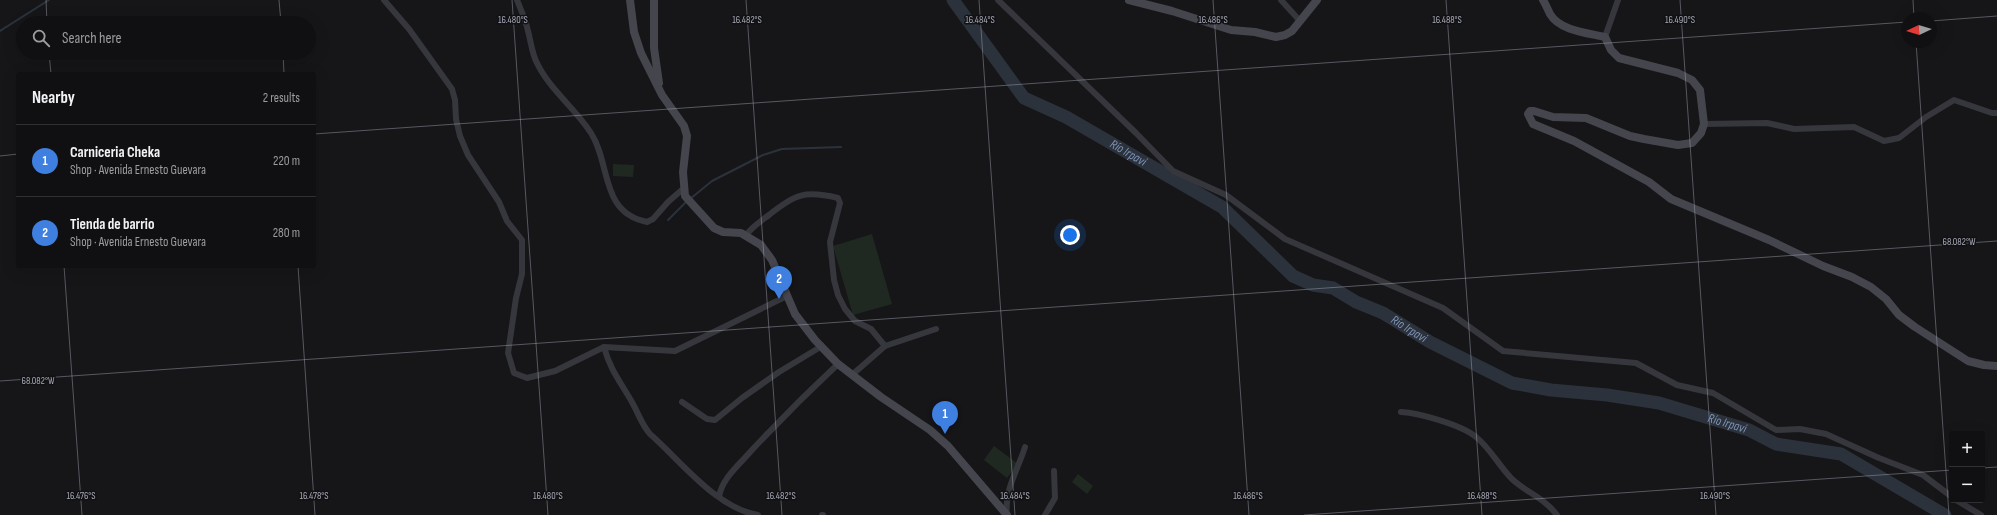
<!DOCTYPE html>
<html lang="en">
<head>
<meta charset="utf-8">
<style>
	body { margin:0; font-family:"Sofia Sans Condensed",sans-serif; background:#19191b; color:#f1f3f6 }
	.controls { position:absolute; right:12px; bottom:12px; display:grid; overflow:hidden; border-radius:4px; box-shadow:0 4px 16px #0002 }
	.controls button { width:36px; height:36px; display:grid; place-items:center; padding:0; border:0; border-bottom:1px solid #303032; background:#101012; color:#f1f3f6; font:20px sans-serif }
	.compass { position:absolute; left:1901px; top:12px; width:36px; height:36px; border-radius:50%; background:#101012; box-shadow:0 4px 16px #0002; rotate:266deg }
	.you { position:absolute; left:1070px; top:235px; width:14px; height:14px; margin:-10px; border:3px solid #fff; border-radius:50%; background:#1a73e8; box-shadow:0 0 0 6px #1a73e833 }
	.badge { display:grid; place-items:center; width:26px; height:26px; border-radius:50%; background:#f5d130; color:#fff; font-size:13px; font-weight:700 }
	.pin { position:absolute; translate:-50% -33px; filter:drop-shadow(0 1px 2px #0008) }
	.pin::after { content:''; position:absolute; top:21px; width:14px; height:12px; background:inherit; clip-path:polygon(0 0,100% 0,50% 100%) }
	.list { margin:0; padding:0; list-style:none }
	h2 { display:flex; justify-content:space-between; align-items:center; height:52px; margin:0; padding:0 16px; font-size:17px }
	h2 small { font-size:13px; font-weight:400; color:#9c9d9f }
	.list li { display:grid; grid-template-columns:26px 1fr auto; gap:12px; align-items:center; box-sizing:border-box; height:72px; padding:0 16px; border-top:1px solid #303032 }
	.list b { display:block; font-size:15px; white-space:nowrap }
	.list p { margin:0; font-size:13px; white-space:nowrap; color:#9c9d9f }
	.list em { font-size:13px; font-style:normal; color:#9c9d9f }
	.icon { flex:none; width:22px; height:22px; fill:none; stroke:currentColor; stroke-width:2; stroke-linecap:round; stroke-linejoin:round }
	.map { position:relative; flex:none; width:1997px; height:515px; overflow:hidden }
	.search { position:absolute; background:#101012; box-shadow:0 4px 16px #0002; left:16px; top:16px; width:300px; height:44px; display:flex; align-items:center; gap:10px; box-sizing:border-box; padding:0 14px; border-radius:22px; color:#9c9d9f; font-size:15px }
	.panel { position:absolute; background:#101012; box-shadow:0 4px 16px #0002; left:16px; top:72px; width:300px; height:196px; border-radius:4px }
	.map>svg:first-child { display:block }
	.garden { fill:#202822 }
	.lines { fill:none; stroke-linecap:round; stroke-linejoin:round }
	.stream { stroke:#2b323c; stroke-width:2 }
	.river { stroke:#2b323c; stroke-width:13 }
	.street { stroke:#36373d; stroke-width:6 }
	.secondary { stroke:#44454d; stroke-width:8 }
	.ticks { fill:none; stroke:#a7aab8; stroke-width:1; stroke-opacity:0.45 }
	.labels { text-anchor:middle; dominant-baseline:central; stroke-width:3; stroke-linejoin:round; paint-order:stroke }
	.water-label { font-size:13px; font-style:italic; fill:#7e92b4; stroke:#111113 }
	.ticks-label { font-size:10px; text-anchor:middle; fill:#a7aab8; stroke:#111113; stroke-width:3; stroke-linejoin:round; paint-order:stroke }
</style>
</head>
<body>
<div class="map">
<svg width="1997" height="515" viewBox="0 0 1997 515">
	<rect width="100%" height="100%" fill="#161618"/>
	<g class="garden">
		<polygon points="613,164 634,165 633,177 613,176"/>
		<polygon points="872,234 892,304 853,315 833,246"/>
		<polygon points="994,446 1018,464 1007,478 984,460"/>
		<polygon points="1078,474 1093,486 1087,494 1072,482"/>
	</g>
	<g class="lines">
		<g class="stream">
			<polyline points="0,31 49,0"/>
			<polyline points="690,199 712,181 763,155 782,149 841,147"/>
			<polyline points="668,220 687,201"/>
		</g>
		<path class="river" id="s1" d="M 953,0 L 1024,98 L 1066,117 L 1222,207 L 1293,276 L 1313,285 L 1333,288 L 1356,302 L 1383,313 L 1430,342 L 1512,383 L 1551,390 L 1607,395 L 1659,403 L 1749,430 L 1776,444 L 1841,454 L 1945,515"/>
		<g class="street">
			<polyline points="384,0 409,29 452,89 455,100 456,119 460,136 468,155 499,202 507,221 522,240 522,274 516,298 508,353 514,373 527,378 555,371 604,347 675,351 787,296"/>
			<path d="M 517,0 C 521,10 526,21 528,31 C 531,42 532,54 537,63 C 550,90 575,108 591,133 C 611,164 600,213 647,222 L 653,219 L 668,202 L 684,188"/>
			<polyline points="998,0 1136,133 1173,171 1226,195 1285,239 1443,308 1503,351 1636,363 1677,385 1713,393 1776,430 1800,429 1826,434 1879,458 1923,475 1952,497"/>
			<polyline points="1281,0 1300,21"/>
			<polyline points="1605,37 1618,0"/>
			<polyline points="1704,124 1767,123 1794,129 1854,127 1884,141 1899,138 1926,117 1954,100 1992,113 1997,113"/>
			<path d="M 746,235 C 752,227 761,221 769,215 C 795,194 805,190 838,198 L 840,203 L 830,242 L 834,280 L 838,295 L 845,309 L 855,321 L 871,329 L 885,346"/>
			<path d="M 604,347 C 610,370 622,384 633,404 C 639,415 642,425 650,434 C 680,460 716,508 758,515"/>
			<polyline points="853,374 885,346 936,329"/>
			<polyline points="682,402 707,419 715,420 742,398 779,372 822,346"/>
			<path d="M 1401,412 C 1419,413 1462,425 1476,437 C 1490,448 1499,466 1512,479 C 1527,493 1543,497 1557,515"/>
			<path d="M 719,497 C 722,478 740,464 752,450 C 780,420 808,392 838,364"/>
			<polyline points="1956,500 1981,515"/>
			<polyline points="822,515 823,515"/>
			<path d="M 1007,515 C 1004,490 1018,470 1025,447"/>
			<polyline points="1045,515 1055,498 1054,471"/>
		</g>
		<g class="secondary">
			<polyline points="630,0 634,32 641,53 662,95 684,126 687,136 683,172 685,196 714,228 723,232 741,233 761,245 772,260 795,314 815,340 838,364 881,397 930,430 948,446 1007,515"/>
			<polyline points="654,0 654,48 659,83"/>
			<polyline points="1129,0 1172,11 1231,30 1255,32 1276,37 1285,35 1292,31 1317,0"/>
			<path d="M 1543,0 C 1546,5 1548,10 1550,14 C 1560,31 1588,33 1605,37 L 1611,50 L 1619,58 L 1678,73 L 1692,80 L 1700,90 L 1704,124 L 1701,133 L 1692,143 L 1678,145 L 1644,139 L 1630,136 L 1586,118 L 1553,117 L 1534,111 L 1530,111 L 1528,114 L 1533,124 L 1574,141 L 1649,182 L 1671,199 L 1769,240 L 1823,266 L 1852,277 L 1871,287 L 1886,299 L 1899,315 L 1915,327 L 1968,361 L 1984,365 L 1997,366"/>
		</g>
	</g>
	<path class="ticks" d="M 46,0 L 47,23M 279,0 L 281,23M 512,0 L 548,515M 746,0 L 782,515M 979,0 L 1015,515M 1213,0 L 1249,515M 1446,0 L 1482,515M 1680,0 L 1716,515M 1913,0 L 1914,18M 1931,21 L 1997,16M 1916,42 L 1949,515M 49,53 L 51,74M 283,53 L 284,74M 314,134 L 1907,22M 0,156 L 18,154M 64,266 L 82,515M 298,266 L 315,515M 0,381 L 1997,241M 1982,468 L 1997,467M 1304,515 L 1952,470"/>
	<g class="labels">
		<g class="water-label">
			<text stroke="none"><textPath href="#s1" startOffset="239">Río Irpavi</textPath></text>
			<text stroke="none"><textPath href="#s1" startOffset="575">Río Irpavi</textPath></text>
			<text stroke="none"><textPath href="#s1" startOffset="911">Río Irpavi</textPath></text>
		</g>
	</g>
	<g class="ticks-label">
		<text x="513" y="23">16.480°S</text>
		<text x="747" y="23">16.482°S</text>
		<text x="980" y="23">16.484°S</text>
		<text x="1213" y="23">16.486°S</text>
		<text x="1447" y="23">16.488°S</text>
		<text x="1680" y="23">16.490°S</text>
		<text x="1959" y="245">68.082°W</text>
		<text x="38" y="384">68.082°W</text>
		<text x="81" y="499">16.476°S</text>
		<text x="314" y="499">16.478°S</text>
		<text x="548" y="499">16.480°S</text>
		<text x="781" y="499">16.482°S</text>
		<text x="1015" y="499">16.484°S</text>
		<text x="1248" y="499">16.486°S</text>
		<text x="1482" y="499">16.488°S</text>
		<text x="1715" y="499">16.490°S</text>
	</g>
</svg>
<div class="controls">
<button>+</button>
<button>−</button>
</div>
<svg class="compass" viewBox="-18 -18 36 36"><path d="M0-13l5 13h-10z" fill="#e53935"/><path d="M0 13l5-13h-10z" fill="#9c9d9f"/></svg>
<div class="you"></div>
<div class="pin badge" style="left:945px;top:434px;background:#3f7fe0">1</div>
<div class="pin badge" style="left:779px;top:299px;background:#3f7fe0">2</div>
<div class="search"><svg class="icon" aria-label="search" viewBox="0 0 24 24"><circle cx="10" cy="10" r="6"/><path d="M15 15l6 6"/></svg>Search here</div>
<section class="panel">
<h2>Nearby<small>2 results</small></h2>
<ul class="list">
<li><span class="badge" style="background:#3f7fe0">1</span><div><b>Carniceria Cheka</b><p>Shop · Avenida Ernesto Guevara</p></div><em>220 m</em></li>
<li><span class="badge" style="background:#3f7fe0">2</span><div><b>Tienda de barrio</b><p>Shop · Avenida Ernesto Guevara</p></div><em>280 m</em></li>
</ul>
</section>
</div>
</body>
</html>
